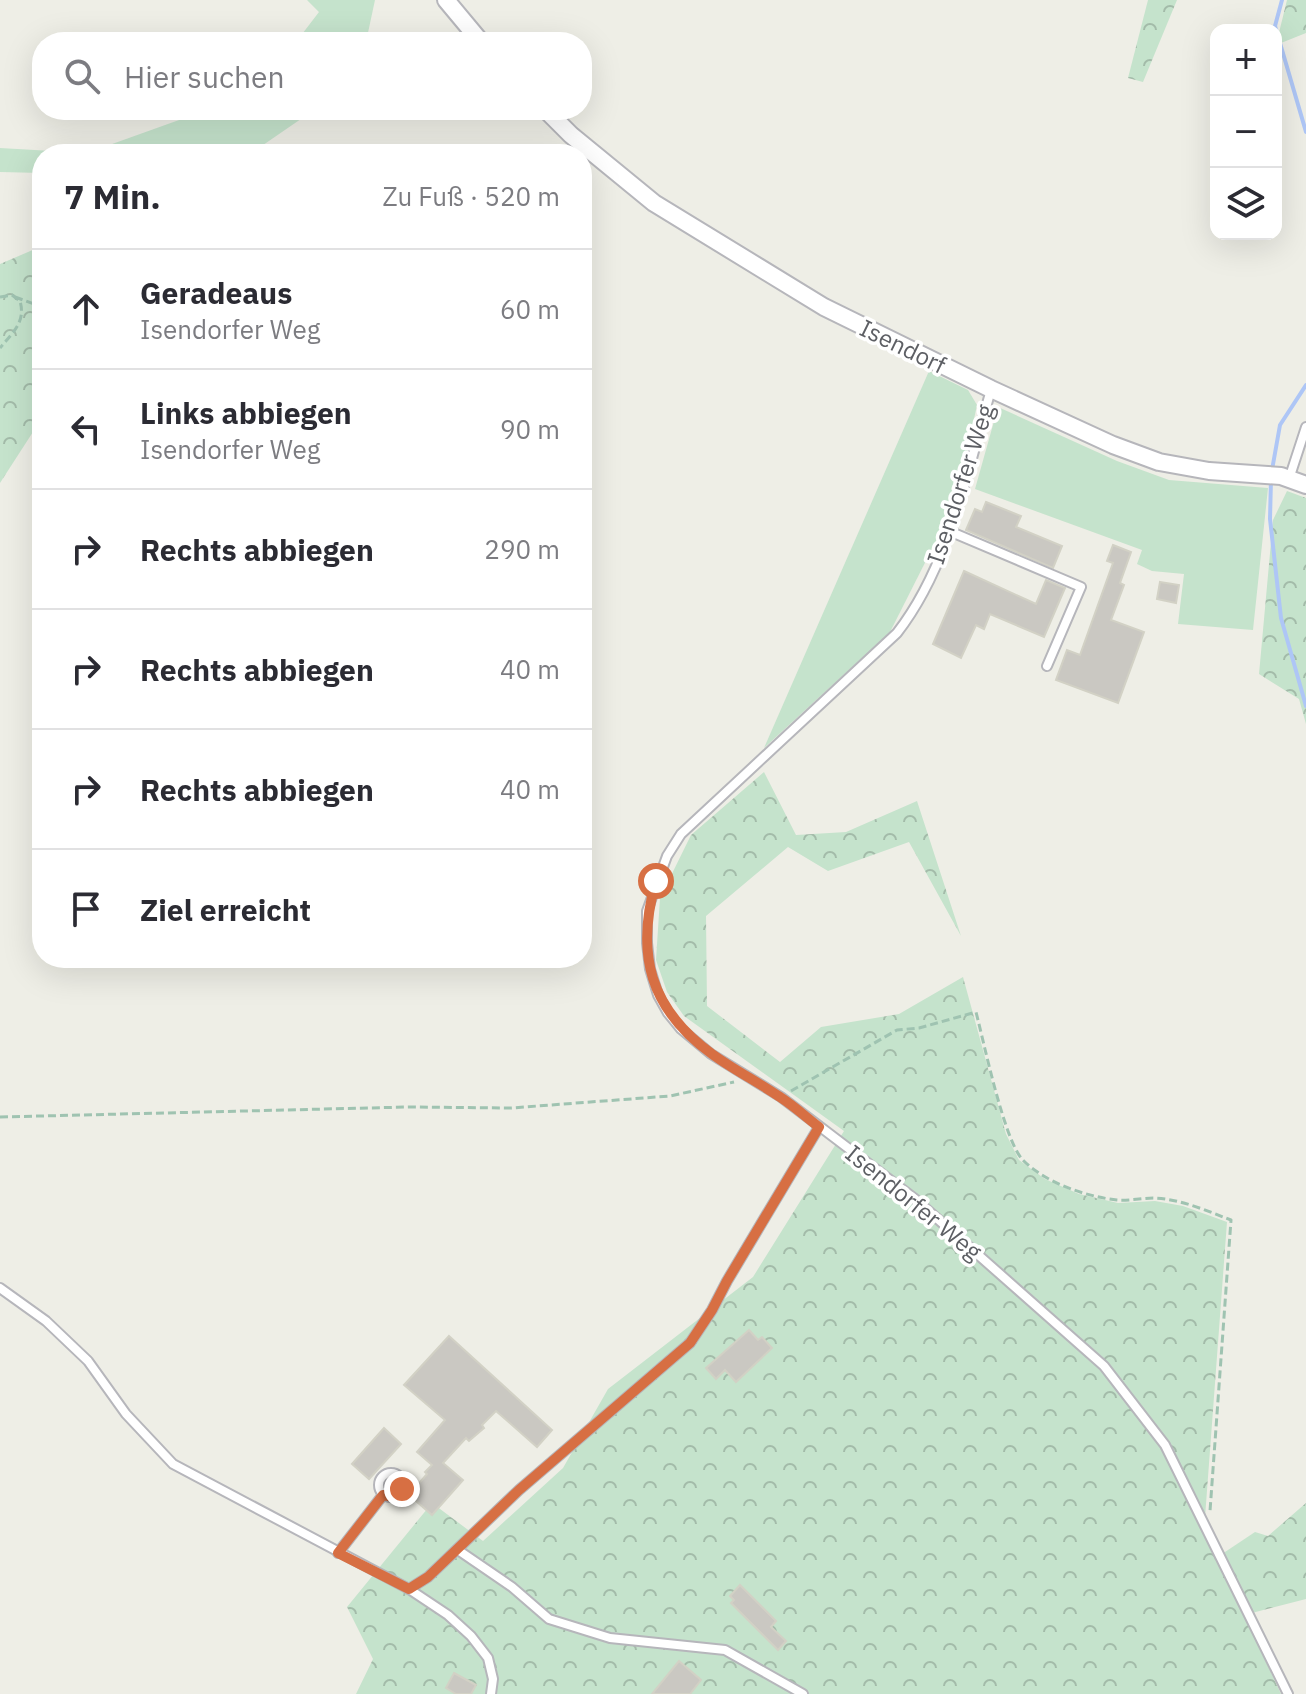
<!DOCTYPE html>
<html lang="de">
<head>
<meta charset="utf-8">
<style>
	body { margin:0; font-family:"IBM Plex Sans",sans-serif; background:#f2f2f3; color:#2b2b33 }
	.controls { position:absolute; right:24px; top:24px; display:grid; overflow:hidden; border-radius:16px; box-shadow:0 8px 32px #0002 }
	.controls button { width:72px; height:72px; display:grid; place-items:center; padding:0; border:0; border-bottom:2px solid #e1e1e2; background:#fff; color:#2b2b33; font:40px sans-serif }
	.stop { position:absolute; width:24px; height:24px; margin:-18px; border:6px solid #d76f43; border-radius:50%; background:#fff }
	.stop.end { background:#d76f43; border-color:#fff; box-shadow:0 2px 8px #0008 }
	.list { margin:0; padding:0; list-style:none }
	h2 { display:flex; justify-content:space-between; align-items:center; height:104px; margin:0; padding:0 32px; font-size:34px }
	h2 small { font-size:26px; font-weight:400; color:#7c7c81 }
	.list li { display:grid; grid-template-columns:52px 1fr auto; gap:24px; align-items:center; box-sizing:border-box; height:120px; padding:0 32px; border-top:2px solid #e1e1e2 }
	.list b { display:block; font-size:30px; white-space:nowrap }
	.list p { margin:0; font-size:26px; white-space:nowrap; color:#7c7c81 }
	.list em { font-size:26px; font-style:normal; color:#7c7c81 }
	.icon { flex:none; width:44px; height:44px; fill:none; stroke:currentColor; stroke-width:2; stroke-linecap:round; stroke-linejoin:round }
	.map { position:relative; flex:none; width:1306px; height:1694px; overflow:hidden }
	.search { position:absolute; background:#fff; box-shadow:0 8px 32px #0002; left:32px; top:32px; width:560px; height:88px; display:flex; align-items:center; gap:20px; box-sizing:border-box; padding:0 28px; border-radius:32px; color:#7c7c81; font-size:30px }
	.panel { position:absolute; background:#fff; box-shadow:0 8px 32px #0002; left:32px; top:144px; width:560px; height:824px; border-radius:32px }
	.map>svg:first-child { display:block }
	.grass { fill:#c5e3cc }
	.forest { fill:url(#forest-crowns) }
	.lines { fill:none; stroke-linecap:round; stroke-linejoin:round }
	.stream { stroke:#aec6f6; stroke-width:4 }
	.building { fill:#cac8c2; stroke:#d2d1c5; stroke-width:2 }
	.lane-casing { stroke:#b6b6bb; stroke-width:12 }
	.street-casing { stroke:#b6b6bb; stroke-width:20 }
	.path { stroke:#9fc3b1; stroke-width:3; stroke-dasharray:8 4; stroke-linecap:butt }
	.lane { stroke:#fff; stroke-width:8 }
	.street { stroke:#fff; stroke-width:16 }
	.route { stroke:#d76f43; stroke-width:10 }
	.labels { text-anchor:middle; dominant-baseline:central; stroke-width:7; stroke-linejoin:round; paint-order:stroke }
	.street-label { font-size:24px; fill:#5d5f64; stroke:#fff }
</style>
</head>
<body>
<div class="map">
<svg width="1306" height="1694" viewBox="0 0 1306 1694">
	<defs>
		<pattern id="forest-crowns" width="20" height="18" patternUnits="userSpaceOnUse" patternTransform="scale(2)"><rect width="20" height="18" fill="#c5e3cc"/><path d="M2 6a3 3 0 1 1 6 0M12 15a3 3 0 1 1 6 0" fill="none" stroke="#a3bba9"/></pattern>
	</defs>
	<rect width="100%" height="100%" fill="#eeeee6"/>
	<g class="grass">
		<polygon points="307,0 375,0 366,42 296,42 319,12"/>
		<polygon points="207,110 314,110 250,154 42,154 42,173 0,172 0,148 87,153"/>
		<polygon points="929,371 968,390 977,405 963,471 938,537 890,632 764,748"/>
		<polygon points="998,407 1117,461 1169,480 1268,488 1253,630 1178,624 1184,574 1152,571 1137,564 1142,550 975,489"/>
	</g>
	<g class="forest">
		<polygon points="1148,0 1177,0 1143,82 1128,78"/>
		<polygon points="1287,0 1306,0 1306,33 1276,45"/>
		<polygon points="42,246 42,418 0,483 0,264"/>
		<polygon points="1287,491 1306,498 1306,724 1299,699 1259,674 1273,520"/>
		<polygon points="764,772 796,835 846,832 917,801 961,936 909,842 828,871 788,847 706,916 707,1006 780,1062 821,1027 899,1014 963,977 1006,1134 1019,1160 1045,1179 1079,1194 1118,1203 1155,1201 1183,1206 1227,1222 1204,1531 1216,1558 1255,1532 1268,1536 1306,1503 1306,1599 1244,1615 1281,1694 356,1694 373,1659 347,1607 432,1503 483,1541 563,1468 608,1389 753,1277 844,1131 684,1016 667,992 656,960 660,898 691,835"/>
	</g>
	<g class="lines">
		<g class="stream">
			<polyline points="1282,0 1275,26 1306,132"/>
			<polyline points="1272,470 1280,425 1306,385"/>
			<polyline points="1271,479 1270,519 1281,618 1306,706"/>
		</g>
	</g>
	<g class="building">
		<polygon points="986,502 1021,516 1016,527 1062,546 1053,568 966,530 975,509 982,512"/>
		<polygon points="1113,545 1131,552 1120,583 1124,585 1111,620 1144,632 1118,703 1056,680 1067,650 1080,655 1113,563 1107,561"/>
		<polygon points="964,571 1036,604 1046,580 1065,588 1044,637 990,614 984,629 976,625 961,658 933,644"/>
		<polygon points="1160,582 1179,585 1176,603 1157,599"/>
		<polygon points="749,1330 758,1340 762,1337 772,1348 736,1382 725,1370 716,1379 706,1368"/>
		<polygon points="449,1336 552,1430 537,1447 496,1411 482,1425 484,1428 469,1441 466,1438 443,1463 463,1480 432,1515 409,1495 427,1474 425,1472 432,1465 417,1452 445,1420 404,1385"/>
		<polygon points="384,1428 401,1444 369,1479 352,1464"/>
		<polygon points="740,1585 776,1621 771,1627 786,1641 778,1650 731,1603 734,1600 730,1596"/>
		<polygon points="679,1661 701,1680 690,1694 652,1694"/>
		<polygon points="454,1673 476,1685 471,1694 456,1694 446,1688"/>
	</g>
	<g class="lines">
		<defs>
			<g id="lane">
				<path d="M 991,390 C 967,471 950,565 897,633 L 681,834 L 667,856 L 647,911 L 647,943 L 650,969 L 658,995 L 668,1013 L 681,1029 L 711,1054 L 781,1097 L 915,1199 L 1104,1366 L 1165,1445 L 1288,1694"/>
				<polyline points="1289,479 1306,427"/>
				<polyline points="949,531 1081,587 1047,666"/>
				<polyline points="0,1288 46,1321 88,1361 126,1414 173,1464 409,1589 448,1615 471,1636 488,1658 493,1679 491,1694"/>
				<circle cx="391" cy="1485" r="12"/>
				<polyline points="458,1550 512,1587 549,1619 610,1638 725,1650 803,1694"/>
				<polyline points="338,1553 383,1495"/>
				<polyline points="409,1589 428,1577 519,1490 690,1343 712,1310 727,1281 819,1127"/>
			</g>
			<g id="street">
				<polyline points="446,0 481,42"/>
				<polyline points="546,110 571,135 654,203 824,307 991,389 1113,445 1159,462 1209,471 1281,476 1306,485"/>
			</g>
		</defs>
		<use href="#lane" class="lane-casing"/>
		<use href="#street" class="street-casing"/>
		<g class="path">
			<path d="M 0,297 L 12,295 L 20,301 C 26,322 13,332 0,348"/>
			<polyline points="15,297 42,307"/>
			<path d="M 791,1091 L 897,1030 L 919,1028 L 976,1012 C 984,1043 1004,1139 1022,1159 C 1043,1182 1087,1197 1117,1200 C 1129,1201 1142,1198 1154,1198 C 1181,1199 1207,1211 1231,1220 L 1210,1511"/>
			<polyline points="0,1117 408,1107 511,1108 670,1096 734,1082"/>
		</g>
		<use href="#lane" class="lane"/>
		<use href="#street" class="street"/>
	</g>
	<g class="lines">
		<path class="route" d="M 402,1489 L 394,1497 L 383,1495 L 338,1553 L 409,1589 L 428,1577 L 519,1490 L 690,1343 L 712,1310 L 727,1281 L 819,1127 C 806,1117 794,1106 780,1097 C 758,1082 734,1070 712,1054 C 650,1009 635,954 656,881"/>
	</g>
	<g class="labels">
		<g class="street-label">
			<text transform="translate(903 346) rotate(26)">Isendorf</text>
			<text transform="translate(960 484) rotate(-72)">Isendorfer Weg</text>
			<text transform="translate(914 1202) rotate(39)">Isendorfer Weg</text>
		</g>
	</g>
</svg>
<div class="controls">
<button>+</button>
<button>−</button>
<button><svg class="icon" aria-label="layers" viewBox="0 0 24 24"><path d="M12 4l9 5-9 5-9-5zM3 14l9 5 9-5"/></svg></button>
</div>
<div class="stop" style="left:656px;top:881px"></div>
<div class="stop end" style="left:402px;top:1489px"></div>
<div class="search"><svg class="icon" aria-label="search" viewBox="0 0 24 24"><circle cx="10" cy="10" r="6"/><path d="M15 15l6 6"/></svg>Hier suchen</div>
<section class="panel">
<h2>7 Min.<small>Zu Fuß · 520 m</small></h2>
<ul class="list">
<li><svg class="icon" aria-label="ahead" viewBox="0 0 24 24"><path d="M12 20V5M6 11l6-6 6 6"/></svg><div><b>Geradeaus</b><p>Isendorfer Weg</p></div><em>60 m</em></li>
<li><svg class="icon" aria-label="left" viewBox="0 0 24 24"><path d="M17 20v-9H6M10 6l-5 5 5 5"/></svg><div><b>Links abbiegen</b><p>Isendorfer Weg</p></div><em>90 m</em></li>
<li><svg class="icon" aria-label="right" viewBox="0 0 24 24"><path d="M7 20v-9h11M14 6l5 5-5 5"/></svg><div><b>Rechts abbiegen</b></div><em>290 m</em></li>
<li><svg class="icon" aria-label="right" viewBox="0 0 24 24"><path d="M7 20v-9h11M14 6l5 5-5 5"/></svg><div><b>Rechts abbiegen</b></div><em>40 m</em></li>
<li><svg class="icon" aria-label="right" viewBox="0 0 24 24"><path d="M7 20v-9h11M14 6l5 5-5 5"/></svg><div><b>Rechts abbiegen</b></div><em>40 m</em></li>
<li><svg class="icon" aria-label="arrive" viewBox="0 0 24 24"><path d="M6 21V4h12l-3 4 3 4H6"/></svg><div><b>Ziel erreicht</b></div></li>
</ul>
</section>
</div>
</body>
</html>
